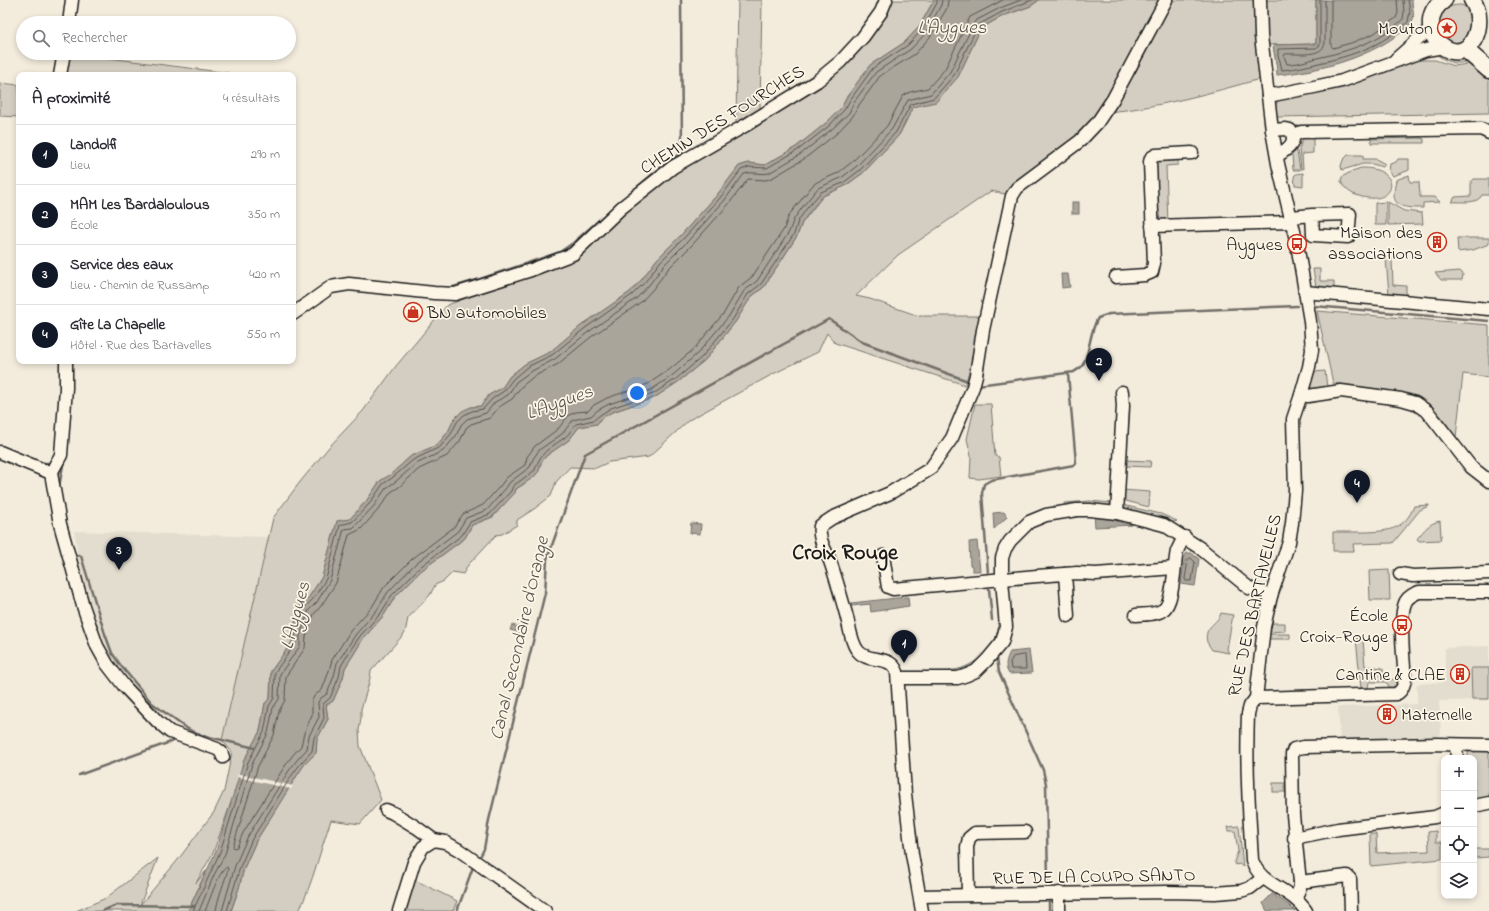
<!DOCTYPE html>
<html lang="fr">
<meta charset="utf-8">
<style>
:root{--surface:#fff;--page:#f2f2f3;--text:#2b2b33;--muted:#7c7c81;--line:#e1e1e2;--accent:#111827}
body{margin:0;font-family:"Indie Flower",sans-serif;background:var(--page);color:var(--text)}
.controls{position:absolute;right:12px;bottom:12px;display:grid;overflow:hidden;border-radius:8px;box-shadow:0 2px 6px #0003}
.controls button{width:36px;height:36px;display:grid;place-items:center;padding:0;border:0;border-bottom:1px solid var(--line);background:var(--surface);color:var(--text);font:20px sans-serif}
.you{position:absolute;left:637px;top:393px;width:14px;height:14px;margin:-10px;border:3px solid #fff;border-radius:50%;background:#1a73e8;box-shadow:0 0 0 6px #1a73e833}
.badge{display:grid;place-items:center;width:26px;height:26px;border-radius:50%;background:var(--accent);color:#fff;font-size:13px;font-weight:700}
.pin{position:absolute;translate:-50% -33px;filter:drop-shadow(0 1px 2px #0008)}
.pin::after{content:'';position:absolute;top:21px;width:14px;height:12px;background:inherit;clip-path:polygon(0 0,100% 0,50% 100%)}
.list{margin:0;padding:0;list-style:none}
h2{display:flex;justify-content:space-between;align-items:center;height:52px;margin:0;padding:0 16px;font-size:17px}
h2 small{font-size:13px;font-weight:400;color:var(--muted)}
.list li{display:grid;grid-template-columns:26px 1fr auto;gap:12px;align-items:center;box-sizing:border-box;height:60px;padding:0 16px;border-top:1px solid var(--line)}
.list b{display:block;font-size:15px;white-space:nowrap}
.list p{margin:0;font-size:13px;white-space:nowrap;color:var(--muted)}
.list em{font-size:13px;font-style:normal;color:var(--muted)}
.icon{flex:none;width:22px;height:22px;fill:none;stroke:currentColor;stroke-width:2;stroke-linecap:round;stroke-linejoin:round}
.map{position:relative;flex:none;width:1489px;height:911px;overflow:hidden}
.search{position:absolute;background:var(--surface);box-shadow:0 2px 6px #0003;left:16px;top:16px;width:280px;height:44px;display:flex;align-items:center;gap:10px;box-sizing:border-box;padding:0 14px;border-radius:22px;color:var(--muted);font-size:15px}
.panel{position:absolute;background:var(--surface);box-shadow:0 2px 6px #0003;left:16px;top:72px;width:280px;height:292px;border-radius:8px}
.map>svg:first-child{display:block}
.built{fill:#e3ddcf}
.green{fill:#d3cec1;stroke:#78756e}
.water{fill:#aaa59b;stroke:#716e68}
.pier{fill:#f3ecdd}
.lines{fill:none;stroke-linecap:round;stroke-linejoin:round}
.shore{stroke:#55534f;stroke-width:1}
.stream{stroke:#716e68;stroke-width:2.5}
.minor-casing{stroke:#1c1c1c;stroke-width:15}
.major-casing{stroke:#1c1c1c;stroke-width:19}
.minor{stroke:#fcf5e5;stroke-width:12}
.major{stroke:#fcf5e5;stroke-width:16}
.labels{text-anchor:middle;stroke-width:3.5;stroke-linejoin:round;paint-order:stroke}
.poi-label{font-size:18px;fill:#1c1c1c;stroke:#fcf5e5;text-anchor:end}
.street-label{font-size:18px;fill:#1c1c1c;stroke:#fcf5e5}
.water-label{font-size:19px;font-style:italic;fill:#55534f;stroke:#fcf5e5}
.district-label{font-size:22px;font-weight:bold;fill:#1c1c1c;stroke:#fcf5e5}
</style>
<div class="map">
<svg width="1489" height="911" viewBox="0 0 1489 911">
<rect width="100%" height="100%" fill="#f3ecdd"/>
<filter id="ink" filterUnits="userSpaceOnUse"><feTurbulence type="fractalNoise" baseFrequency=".025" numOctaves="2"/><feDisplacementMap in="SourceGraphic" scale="8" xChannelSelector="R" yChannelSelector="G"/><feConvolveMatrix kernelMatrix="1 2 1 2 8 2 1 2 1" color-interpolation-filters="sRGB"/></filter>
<g filter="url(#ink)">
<g class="built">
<path d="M74,531L269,537L222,740L196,735L174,723L135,692L107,652L76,563L77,547Z"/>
<path d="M1489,646V700L1439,701L1441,733L1437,739L1340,742L1338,707L1417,704V684L1445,682V648Z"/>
</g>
<g class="green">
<path d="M738,0H762L760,111L736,122Z"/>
<path d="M890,0H934L919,27L905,42L870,65L846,98L842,107L826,123L796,147L765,165L749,163L739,166L717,195L682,234L657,259L642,279L630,292L582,325L550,352L525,364L510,376L502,388L489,395L481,406L471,407L454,419L448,432L437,445L411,456L390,475L380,481L367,500L350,519L337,521L322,577L309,597L301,605L291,635L292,642L271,671L270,698L265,703L260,731L244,760L237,786L213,853L196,883L206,871L188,911H76L106,898L158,858L140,905L177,861L214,812L224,791L232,752L222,740L273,518L300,482L329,447L363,411L396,366L447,305L578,258L624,212L675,172L827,79Z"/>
<path d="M1039,0H1161L1108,99L1079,136L1005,194L991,191L898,255L856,296L870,299L919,316H985L965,385L835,343L827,333L818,352L773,374L689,420L649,457L609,462L596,468L570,467L556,482L551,496L534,509L517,520V525L502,534L496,535L468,565L463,574L453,572L444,581L435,585L430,595L408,618L405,633L371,671L369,683L361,709V718L359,730L360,746L381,800L360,824L331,820C320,851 313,882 299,911H231L239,888L244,868L256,841L296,777L304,765L316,753L317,739L328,719L326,705L333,701L343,678L345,668L355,652L363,639L384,615L395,597L422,570L465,538L472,525L493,517L514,493L516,489L524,484L539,471L541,463L546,456L569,440L579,427L597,424L602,418L612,412L654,398L678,382L705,360L736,321L751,297L764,287L771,275L781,261L797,236L802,223L823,196L845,186L863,173L899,135L913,107L958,77L981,28L1003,16L1031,6Z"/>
<path d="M1173,0H1258L1260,79C1210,93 1160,107 1109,112L1135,73Z"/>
<path d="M1262,0H1316V44L1264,45Z"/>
<path d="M1461,5L1466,7L1473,14L1470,36C1462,41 1455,46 1446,39V34L1438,28C1439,13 1445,5 1461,5Z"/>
<path d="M1437,51L1468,60C1457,67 1444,61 1435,53Z"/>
<path d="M68,53L229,73V75H64Z"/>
<path d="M1414,60H1435L1454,66L1475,63L1489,78V113L1278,117L1276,115L1275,106L1280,98L1342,86L1386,72Z"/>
<path d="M0,83L19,85V117L0,116Z"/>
<path d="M1303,138H1313V153L1302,154L1303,169H1301L1299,149Z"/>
<path d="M1420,138L1424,139V143H1371V139Z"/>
<path d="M1297,151L1300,170H1293L1292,154Z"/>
<path d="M1348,155H1363V159H1376L1385,164L1383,167L1372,164H1363L1342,170L1341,166L1343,160Z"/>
<path d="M1178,158V165L1166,166L1168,224L1157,220L1153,165L1156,161Z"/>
<path d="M1398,159H1409V170L1407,171L1393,176L1389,171L1390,164L1396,162Z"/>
<path d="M1361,168C1403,167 1399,208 1359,196C1351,194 1344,189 1341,181L1342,177L1352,171Z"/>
<path d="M1303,173V186L1295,185L1294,176L1296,174Z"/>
<path d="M1409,175L1410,182H1419L1420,197H1435L1440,202L1423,203V208C1414,208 1394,209 1394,195C1394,190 1395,185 1396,180Z"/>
<path d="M1473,179H1489V195H1482C1477,205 1462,201 1452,202L1455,197L1471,196V181Z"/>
<path d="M1386,202V225H1375V203Z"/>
<path d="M1388,202L1404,211L1422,213L1423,224L1388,225Z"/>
<path d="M1457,238H1489V244L1473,250L1458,252Z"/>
<path d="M1392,258L1393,285L1406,286V297L1389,294L1386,259Z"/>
<path d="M1313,269H1320V281H1334V289L1316,287Z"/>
<path d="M1460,271L1463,274L1462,280H1441L1435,273Z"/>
<path d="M1317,311L1489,325V377L1463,374L1456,437L1441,416L1421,399L1398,392L1333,383Z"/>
<path d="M1325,371L1327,387L1314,389L1311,388L1310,385L1314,372Z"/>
<path d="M975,404H991L995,456L999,457L1001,476L979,479L970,478L971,456L967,439Z"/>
<path d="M1123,460L1151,461L1150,467L1125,466Z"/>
<path d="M1122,490L1150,492L1149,507L1122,500Z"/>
<path d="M1090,501L1112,503L1106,507L1065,508L1064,503Z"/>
<path d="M1122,505L1161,514L1177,521L1169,523L1124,509Z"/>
<path d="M1429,505V506L1420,510L1393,543L1353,544L1354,551H1333V532C1344,532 1355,532 1367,532C1390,531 1405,529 1414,506Z"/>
<path d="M1440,521L1441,536L1440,540L1419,541L1417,539C1424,530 1429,523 1440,521Z"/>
<path d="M1389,570L1390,600H1370L1369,571Z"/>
<path d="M1221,613L1233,615L1227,649L1229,653L1212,650C1211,648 1208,644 1207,642C1203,626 1218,624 1221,613Z"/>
<path d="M1272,623H1285V631L1270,632Z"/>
<path d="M998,630H1002L1001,635L976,666L950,674V670C969,671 995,649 998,630Z"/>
<path d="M1270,634H1290V639H1269Z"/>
<path d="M1356,638L1363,639L1365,666L1383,668L1384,680L1397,679V684L1393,687L1390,688L1386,682H1369L1368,688L1361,689Z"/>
<path d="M1471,668H1489V699H1472Z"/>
<path d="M1489,751V797L1474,800V758H1468V752Z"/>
<rect x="1273" y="783" width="12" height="9"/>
<path d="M1239,826L1243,867L1239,864L1236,865L1234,862L1238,851L1235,831H1229L1228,827Z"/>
<path d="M1436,831V842H1442V859L1371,866L1370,834H1376L1377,853L1429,851L1428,832Z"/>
<path d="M1474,849H1489V857L1474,858Z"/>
<path d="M413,879L457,901L453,911H402Z"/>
</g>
<g class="water">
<path d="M934,0H1039L1031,6L1003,16L981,28L958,77L936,102L913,107L899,135L863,173L845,186L823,196L810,211L802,223L797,236L781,261L771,275L764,287L751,297L736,321L705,360L678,382L654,398L612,412L602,418L597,424L579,427L569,440L546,456L541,463L539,471L534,477L516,489L515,493L492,517L472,525L465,538L422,570L395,597L384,615L363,639L355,652L345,668L343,678L333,701L326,705L328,719L317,739L316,753L304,765L296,777L256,841L244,868L239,888L231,911H188L216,851L244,760L260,731L265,703L270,698L271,671L292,642L291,635L301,605L309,597L322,577L337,521L350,519L367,500L380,481L390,475L411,456L437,445L448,432L454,419L462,411L471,407L481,406L489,395L502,388L510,376L525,364L550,352L582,325L630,292L642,279L657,259L682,234L717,195L739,166L749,163L765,165L796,147L826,123L842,107L846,98L870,65L905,42L919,27Z"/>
<path d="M1316,0H1412C1412,8 1416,17 1411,24C1408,28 1403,31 1399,34C1365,59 1319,71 1277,75C1277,64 1274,56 1273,45L1316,44Z"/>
<rect x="1072" y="202" width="7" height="12"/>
<path d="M1061,274H1068L1070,287L1062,288Z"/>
<path d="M1004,512L1007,517L994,529L993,513Z"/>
<path d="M1094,515L1116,518V521L1132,525L1095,527Z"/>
<path d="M691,523L701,524L700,534L690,533Z"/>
<path d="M977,541L980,571H972V566L970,565L969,542Z"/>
<path d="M1187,553H1191L1199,559L1195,586L1181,584L1185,555Z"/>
<path d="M906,597H908L909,606L871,612L870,604L852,606L851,603Z"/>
<path d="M512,625L522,628L524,630L521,633L510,630Z"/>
<path d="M1029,650L1032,673L1009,674C1004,666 1006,660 1010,652Z"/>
<path d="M1272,894L1289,905L1295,911H1267L1263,903Z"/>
</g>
<path class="pier" d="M238,774H240L293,786L291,789L237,777Z"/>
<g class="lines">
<g class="shore">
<path d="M948,0L947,8L930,37L915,54L880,76L859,105L853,116L836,134L804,159L772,178L766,180L748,179L728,205L693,244L668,269L653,289L641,302L591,337L558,364L533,377L521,387L512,399L499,407L490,418L471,424L466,428L460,441L447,456L419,469L399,487L391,492L378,510L361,529L349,535L336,583L321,606L314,614L306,636L305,648L286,676L285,700L279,711L274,735L258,766L233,846L234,848L237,847L243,833L283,769L292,756L301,746L304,733L312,715V700L315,695L322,690L328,674L332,660L351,630L372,607L384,587L412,559L454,527L463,514L483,505L501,485L506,478L525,465L527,457L535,446L558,429L569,415L576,412L588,411L594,405L607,398L648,384L669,370L694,349L724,313L739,287L752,277L784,229L789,215L812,186L817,182L838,173L852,162L887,126L903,96L910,92L928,88L945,69L970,17L1003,0"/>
<path d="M1320,0V45L1316,48L1278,49V56L1280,61L1282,70C1294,69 1307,66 1319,63C1351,56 1382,46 1408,22L1410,11L1408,0"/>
<path d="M1325,0V43C1322,58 1297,53 1285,54L1284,56L1287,64C1297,64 1307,61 1317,58C1349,51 1379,42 1403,19L1404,12L1403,0"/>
<path d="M1331,0V46L1333,48L1351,43L1373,34L1396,18L1398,13L1397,0"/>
<path d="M1191,558L1195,562L1192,580L1190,581H1186L1185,579L1188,560Z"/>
<path d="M1025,655L1026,669H1011L1010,662L1013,657Z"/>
<path d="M193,911L220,852L248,762L264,732L269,706L274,698L275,672L295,644V635L304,608L313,599L326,579L340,525L352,522L370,503L383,484L392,478L413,460L440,447L451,434L457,422L464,415L472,411L483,409L492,399L504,391L513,379L527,367L552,355L584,329L633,294L645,282L660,262L685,237L720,198L741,170L749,167L767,168L798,150L829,126L845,109L850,100L873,68L908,45L922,30L937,3V0"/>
<path d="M199,911L214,875L225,854L252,764L268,733L273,708L279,699L280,674L300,646V636L309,610L317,602L330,580L344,529L353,528L356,525L374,506L386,488L395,482L416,464L443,451L456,436L461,425L467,419L486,413L495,402L508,395L516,382L530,372L555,359L587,333L637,298L649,285L664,265L689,240L724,201L744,174C753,171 761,175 769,173L801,154L832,129L849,113L854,102L876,72L911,49L926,33L941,5L942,0"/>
<path d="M205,911C210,900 218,872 227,867L228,869C225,881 217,900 216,911"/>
<path d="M222,911L235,866L248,836L288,772L297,760L307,749L309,736L319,717L318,702L321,698L327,694L334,676L337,663L356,634L377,610L388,592L416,563L458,531L466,518L487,510L506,488L510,482L530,467L533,459L539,450L562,434L573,420L591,416L598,410L609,404L651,390L673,375L698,353L729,316L744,291L757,281L789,232L794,219L804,205L818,188L841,178L857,166L892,129L908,100L931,94L950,72L975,21L1000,8L1021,0"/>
<path d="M227,911L240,867L252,839L292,775L301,763L312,751L314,738L324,718L323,704L330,698L339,677L341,666L351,649L360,636L381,613L392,595L420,567L462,535L470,522L490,514L511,491L513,486L535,470C541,451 549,449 564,438C569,435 572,428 576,424L594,420L600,415L611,408L653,394L676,379L702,357L733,319L748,294L761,284L794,234L798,221L807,208L821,192L843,183L860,170L896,132L911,104L934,98L954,75L978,25L1002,12L1032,0"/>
</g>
<g class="stream">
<path d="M629,194L655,172L682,152L681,0"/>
<path d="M442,287L450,288L480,279L560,252L573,243L606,214"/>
<path d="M1314,306L1489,321"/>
<path d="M978,385L1074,372C1076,370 1080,369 1082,366C1090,355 1089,332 1098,318L1109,314L1297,306"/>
<path d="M41,463H50L52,464"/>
<path d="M59,487L64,460"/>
<path d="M65,521L67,527"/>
<path d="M78,555L81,556L105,634L112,653L121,666L152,703L183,726L197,734L255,748"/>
<path d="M988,573L982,493L984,484L991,480L1074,465L1076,463L1068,374"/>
<path d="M989,589L992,620"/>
<path d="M997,658L999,672L1043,770L1046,784L1048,880"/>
<path d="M79,775L173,741"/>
<path d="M481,855L484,849L489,820L545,593L547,559L585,454L829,319L862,342L968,381"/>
<path d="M1049,899V911"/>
<path d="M102,911L117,905L194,906"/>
<path d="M457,911L473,867"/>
</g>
<g class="minor-casing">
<g id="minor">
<path d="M1260,0L1261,36L1272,130L1278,164L1297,244L1310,321L1312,350L1309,367L1301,395L1293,419L1295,491L1292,523L1289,542L1271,596L1264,627L1256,698L1250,706L1248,714C1246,763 1249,811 1252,860C1261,887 1290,887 1306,911"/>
<path d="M69,23L72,0"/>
<path d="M1396,59L1431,28"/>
<path d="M60,75L64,53"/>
<path d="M1268,96L1314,87L1342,81L1426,50L1444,47"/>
<path d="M1272,130L1286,129L1290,130C1299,143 1286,150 1277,156"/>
<path d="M1293,136L1301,132L1481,129L1489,133"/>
<path d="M1291,217L1312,215L1313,235L1348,237L1350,214L1312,215"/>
<path d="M1152,226L1292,222"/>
<path d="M1116,277L1145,275L1152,272L1154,263L1150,162L1151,158L1156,155L1192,153"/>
<path d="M1305,292L1489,309"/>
<path d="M293,314L331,287L349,284L434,293L455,294L531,270L573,254L621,208L673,167L746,125L817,81L840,62L863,37L881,12L886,0"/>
<path d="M66,361V388L61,455L51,473L60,524L83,606L97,646L107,664L124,686L158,722L170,732L217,749L221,752L223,757"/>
<path d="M1301,395L1308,396L1341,391L1401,399L1415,403L1428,412L1471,467L1489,481"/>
<path d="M0,452L51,473"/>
<path d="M1117,513L1123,406L1122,392"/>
<path d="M883,556L888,587L893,589L1037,576L1077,573L1096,574L1174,568"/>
<path d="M1065,574L1068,616"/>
<path d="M1400,574L1413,576L1489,573"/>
<path d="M1136,615C1144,614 1156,615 1163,610C1174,603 1174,563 1177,551C1179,546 1182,541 1185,537"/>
<path d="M898,678H958L967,675L976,671L987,660L1002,642L1006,627L1002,580V558L1005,549L1010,541L1029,522L1046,515L1077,510H1090L1117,513L1164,525L1200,548L1249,588L1271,596"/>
<path d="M1256,698L1396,694C1402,691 1403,687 1405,680C1404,663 1398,615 1406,601C1409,596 1414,594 1419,592H1489"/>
<path d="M1456,745L1457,758"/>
<path d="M1474,806L1489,803"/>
<path d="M386,810L393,813L416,827L434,840L445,842L459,850L545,911"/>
<path d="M1294,838L1338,829L1435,817L1444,813"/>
<path d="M1300,882L1347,876L1350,879L1351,911"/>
<path d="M968,895L967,847L969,838L975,833L1025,832"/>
<path d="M920,896L1167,892L1215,893L1241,891L1250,888L1263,878"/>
<path d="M1296,898L1300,887V882L1293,815L1292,754L1294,749L1304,747L1437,744L1489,745"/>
<path d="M399,911L414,862L423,847L434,840"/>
<path d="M922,911L912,854L905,794L897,672C891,654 868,664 858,651C851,643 849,624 846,614C841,596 836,578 830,561C825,549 818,539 820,526L832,518L890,493L930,469L952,438L973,387L976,375L983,330L1012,196L1017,188L1080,141L1097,123L1113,99L1166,0"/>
<path d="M1059,911V893"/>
</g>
</g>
<g class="major-casing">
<g id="major">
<path d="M1444,0C1435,6 1430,15 1431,26C1432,34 1435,40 1441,45C1469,68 1489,24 1472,0"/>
<path d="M1466,50L1489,70"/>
</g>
</g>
<use href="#minor" class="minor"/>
<use href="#major" class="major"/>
</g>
</g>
<defs>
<g id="sight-ring" transform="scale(1)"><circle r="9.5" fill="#fcf5e5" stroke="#c8321e" stroke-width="1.5"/><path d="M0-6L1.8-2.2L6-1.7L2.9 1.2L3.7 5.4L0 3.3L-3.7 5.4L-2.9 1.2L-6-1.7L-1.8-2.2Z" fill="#c8321e"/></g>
<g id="building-ring" transform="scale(1)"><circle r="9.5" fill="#fcf5e5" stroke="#c8321e" stroke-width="1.5"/><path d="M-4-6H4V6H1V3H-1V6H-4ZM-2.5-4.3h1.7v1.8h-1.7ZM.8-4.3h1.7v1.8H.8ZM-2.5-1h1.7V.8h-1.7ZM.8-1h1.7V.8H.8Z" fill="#c8321e"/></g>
<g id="bus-ring" transform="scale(1)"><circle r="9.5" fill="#fcf5e5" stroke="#c8321e" stroke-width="1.5"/><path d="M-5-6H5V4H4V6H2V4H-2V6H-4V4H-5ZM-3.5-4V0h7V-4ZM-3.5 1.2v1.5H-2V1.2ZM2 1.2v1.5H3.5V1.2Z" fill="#c8321e"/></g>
<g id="shop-ring" transform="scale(1)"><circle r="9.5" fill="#fcf5e5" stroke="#c8321e" stroke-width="1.5"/><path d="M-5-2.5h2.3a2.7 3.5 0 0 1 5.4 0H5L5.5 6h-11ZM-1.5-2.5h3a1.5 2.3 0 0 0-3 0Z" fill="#c8321e"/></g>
</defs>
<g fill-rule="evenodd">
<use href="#sight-ring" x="1447" y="28"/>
<use href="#building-ring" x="1437" y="242"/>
<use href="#bus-ring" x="1297" y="244"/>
<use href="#shop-ring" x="413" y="312"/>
<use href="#bus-ring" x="1402" y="625"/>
<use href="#building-ring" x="1460" y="674"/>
<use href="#building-ring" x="1387" y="714"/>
</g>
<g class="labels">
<g class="poi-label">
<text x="1433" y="34">Mouton</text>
<text x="1423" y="238">Maison des<tspan x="1423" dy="21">associations</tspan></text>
<text x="1283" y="250">Aygues</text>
<text x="427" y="318" text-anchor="start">BN automobiles</text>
<text x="1388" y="621">École<tspan x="1388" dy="21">Croix-Rouge</tspan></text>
<text x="1446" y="680">Cantine &amp; CLAE</text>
<text x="1401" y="720" text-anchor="start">Maternelle</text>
</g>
<g class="street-label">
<text transform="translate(722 119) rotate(-32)" y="6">CHEMIN DES FOURCHES</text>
<text transform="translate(1254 605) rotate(-77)" y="6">RUE DES BARTAVELLES</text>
<text transform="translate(1094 876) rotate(-1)" y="6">RUE DE LA COUPO SANTO</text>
</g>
<g class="water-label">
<text x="952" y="33">L'Aygues</text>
<text transform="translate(559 401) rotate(-20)" y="7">L'Aygues</text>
<text transform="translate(294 615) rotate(-75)" y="7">L'Aygues</text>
<text transform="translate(518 638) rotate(-77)" y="7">Canal Secondaire d'Orange</text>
</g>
<g class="district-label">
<text x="845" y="559">Croix Rouge</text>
</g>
</g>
</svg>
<div class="controls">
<button>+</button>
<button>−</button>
<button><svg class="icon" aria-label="locate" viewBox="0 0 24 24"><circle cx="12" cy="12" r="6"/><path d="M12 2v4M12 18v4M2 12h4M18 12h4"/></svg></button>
<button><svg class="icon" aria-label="layers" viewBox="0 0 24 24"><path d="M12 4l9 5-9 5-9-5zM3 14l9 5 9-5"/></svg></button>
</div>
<div class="you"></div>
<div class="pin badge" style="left:904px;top:663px">1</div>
<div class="pin badge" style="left:1099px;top:381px">2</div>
<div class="pin badge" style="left:119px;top:570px">3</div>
<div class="pin badge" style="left:1357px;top:503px">4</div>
<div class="search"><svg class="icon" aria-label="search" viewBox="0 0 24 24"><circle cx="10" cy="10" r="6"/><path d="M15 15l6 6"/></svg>Rechercher</div>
<section class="panel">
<h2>À proximité<small>4 résultats</small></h2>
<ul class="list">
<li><span class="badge">1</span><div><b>Landolfi</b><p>Lieu</p></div><em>290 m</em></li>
<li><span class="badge">2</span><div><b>MAM Les Bardaloulous</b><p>École</p></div><em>350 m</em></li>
<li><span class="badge">3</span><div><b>Service des eaux</b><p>Lieu · Chemin de Russamp</p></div><em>420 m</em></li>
<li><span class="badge">4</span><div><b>Gîte La Chapelle</b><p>Hôtel · Rue des Bartavelles</p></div><em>550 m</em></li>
</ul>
</section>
</div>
